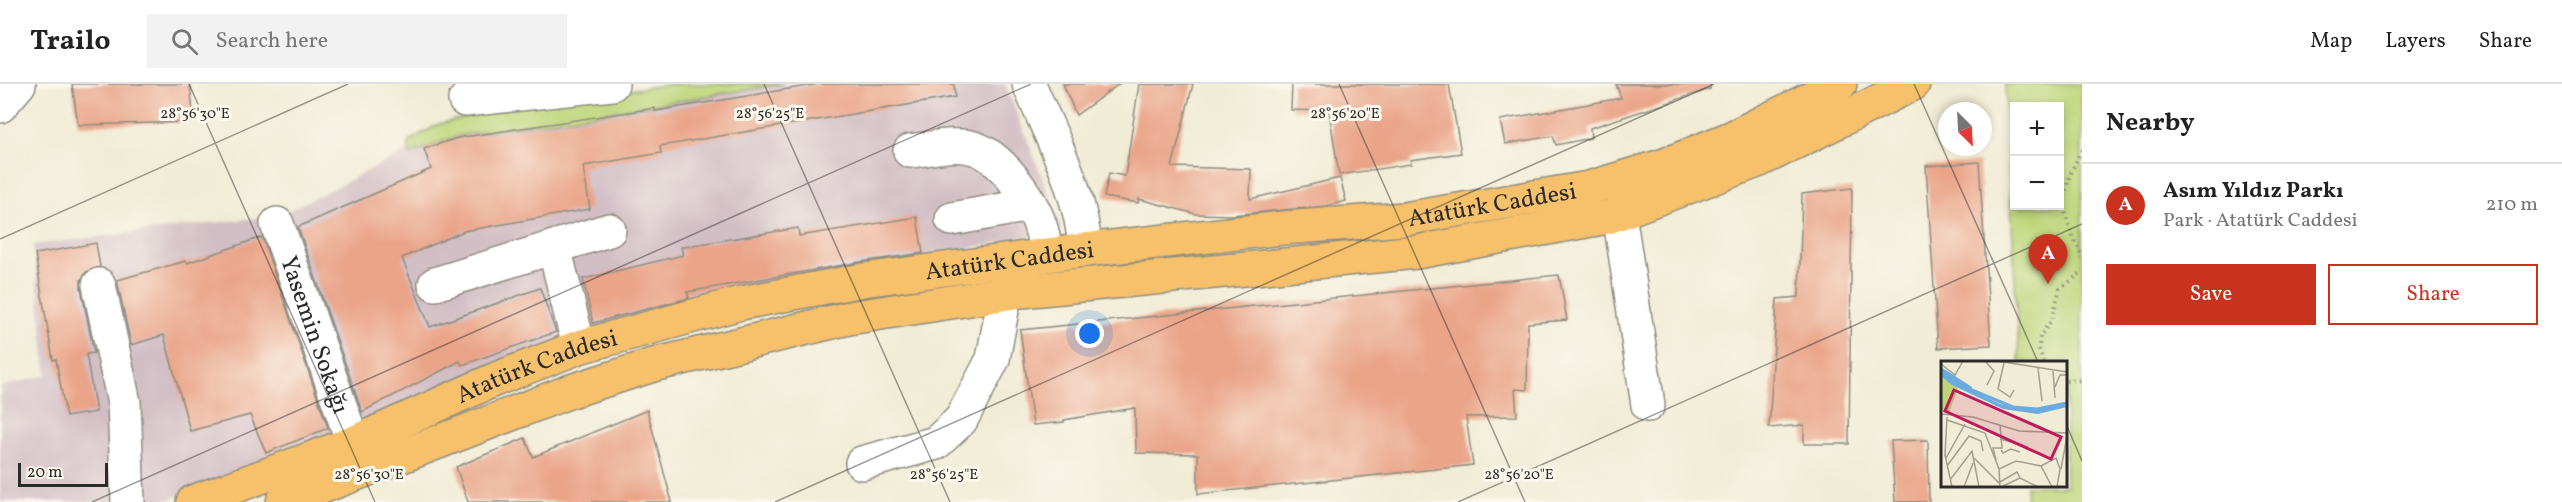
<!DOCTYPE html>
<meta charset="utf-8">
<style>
:root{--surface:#fff;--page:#f2f2f2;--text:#222;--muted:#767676;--line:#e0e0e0;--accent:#c8321e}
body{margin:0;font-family:Vollkorn,serif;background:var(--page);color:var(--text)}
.controls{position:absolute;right:18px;top:18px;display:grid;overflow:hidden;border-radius:0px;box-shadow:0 3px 9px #0003}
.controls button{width:54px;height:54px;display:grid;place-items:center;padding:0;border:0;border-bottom:2px solid var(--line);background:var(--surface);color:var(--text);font:30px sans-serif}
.compass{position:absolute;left:1938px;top:18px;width:54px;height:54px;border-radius:50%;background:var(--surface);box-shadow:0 3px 9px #0003;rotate:156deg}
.scale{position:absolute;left:18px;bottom:15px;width:90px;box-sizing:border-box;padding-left:6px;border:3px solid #2b2b2b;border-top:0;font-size:16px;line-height:21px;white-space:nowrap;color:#2b2b2b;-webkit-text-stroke:4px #fbf7ec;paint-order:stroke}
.you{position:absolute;left:1090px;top:250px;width:21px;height:21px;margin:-15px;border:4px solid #fff;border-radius:50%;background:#1a73e8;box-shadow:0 0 0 9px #1a73e833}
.badge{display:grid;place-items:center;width:39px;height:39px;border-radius:50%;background:var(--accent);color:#fff;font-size:20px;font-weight:700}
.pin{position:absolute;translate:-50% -50px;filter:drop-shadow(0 2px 3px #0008)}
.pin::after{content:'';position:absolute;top:32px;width:21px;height:18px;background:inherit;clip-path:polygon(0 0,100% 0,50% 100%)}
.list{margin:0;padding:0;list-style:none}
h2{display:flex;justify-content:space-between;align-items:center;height:78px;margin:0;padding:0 24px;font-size:26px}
h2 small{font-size:20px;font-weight:400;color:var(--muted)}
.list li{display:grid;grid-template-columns:39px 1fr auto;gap:18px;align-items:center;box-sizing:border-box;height:84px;padding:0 24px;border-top:2px solid var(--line)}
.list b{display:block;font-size:22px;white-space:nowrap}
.list p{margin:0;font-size:20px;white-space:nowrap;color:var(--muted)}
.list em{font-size:20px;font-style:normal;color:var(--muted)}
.actions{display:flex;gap:12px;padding:18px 24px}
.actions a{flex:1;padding:14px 0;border:2px solid var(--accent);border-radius:0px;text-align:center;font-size:21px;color:var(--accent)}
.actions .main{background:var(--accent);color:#fff}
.icon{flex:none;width:33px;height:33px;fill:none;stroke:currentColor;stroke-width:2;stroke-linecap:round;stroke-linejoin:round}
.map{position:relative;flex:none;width:2082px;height:418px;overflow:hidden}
header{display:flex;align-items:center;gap:36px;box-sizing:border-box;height:84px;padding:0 30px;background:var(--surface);border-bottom:2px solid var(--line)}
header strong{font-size:28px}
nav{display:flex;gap:33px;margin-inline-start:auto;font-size:21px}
.search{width:420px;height:54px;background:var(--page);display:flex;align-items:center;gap:15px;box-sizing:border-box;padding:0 21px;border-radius:0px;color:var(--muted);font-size:22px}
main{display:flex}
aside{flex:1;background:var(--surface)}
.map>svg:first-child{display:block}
.industrial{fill:#d2bec5}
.green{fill:#bed579;stroke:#748052;stroke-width:1.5;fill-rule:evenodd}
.building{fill:#eaa589}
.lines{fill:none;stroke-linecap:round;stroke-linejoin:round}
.minor-casing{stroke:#8e8c80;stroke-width:36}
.major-casing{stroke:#8e8c80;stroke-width:36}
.path{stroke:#8e8c80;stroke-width:4;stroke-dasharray:1.5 4.5;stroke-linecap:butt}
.minor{stroke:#fff;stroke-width:33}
.major{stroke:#f6c16b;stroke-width:33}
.ticks{fill:none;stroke:#2b2b2b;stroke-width:1.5;stroke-opacity:0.45}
.labels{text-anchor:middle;stroke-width:6;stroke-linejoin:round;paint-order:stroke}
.street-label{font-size:24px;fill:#2b2b2b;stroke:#fbf7ec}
.inset-river{fill:none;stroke:#6cabdf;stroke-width:3}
.inset-road{fill:none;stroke:#a29f91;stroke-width:1.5}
.view{fill:#c2185b;fill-opacity:0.15;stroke:#c2185b;stroke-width:3}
.inset-edge{fill:none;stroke:#2b2b2b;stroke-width:3}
.ticks-label{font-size:15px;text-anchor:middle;fill:#2b2b2b;stroke:#fbf7ec;stroke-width:6;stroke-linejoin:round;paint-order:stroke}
</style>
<header>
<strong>Trailo</strong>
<div class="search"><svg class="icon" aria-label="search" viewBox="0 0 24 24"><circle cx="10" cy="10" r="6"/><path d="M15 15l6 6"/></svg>Search here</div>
<nav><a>Map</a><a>Layers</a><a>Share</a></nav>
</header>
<main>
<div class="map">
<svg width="2082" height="418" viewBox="0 0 2082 418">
<rect width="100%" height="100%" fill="#fbf7ec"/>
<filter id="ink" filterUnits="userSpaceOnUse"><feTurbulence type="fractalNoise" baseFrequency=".0167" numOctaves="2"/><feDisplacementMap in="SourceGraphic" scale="12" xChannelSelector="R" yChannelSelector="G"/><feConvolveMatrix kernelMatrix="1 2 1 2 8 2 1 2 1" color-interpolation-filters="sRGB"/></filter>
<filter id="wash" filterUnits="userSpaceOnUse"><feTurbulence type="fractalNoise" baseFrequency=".008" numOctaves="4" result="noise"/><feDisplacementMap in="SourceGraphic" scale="24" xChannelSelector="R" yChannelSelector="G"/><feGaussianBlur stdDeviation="1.35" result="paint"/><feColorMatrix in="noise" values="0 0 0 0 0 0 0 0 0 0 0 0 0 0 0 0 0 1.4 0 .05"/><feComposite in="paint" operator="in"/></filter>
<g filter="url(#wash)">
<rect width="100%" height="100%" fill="#f1ecd5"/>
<path class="industrial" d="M741,0H1005L1063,146L950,168L520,275L163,418H0V303L47,291L33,161L280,131L413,64L458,47Z"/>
<g class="green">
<path d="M674,0H783L457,52L409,71V57L439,40L514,21Z"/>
<path d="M2005,0H2082V418H2027L2026,402H2066V278H2019ZM2014,22H2060V122H2014Z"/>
</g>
<g id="blocks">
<g class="building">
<path d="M72,0H190L194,38L78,41Z"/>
<path d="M819,0H954L955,13L660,62L661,69L583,82L590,125L464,147L402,174L430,243L540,204L556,248L462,281L460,277L362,328L298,143L431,85L424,65L457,54L655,24V27Z"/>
<path d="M1063,0H1119L1076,31Z"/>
<path d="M1139,0H1193L1172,83L1251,85L1250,115L1340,94L1346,117L1327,122L1231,131L1196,130L1139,115L1138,119L1104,113L1109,89L1125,92Z"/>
<path d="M1292,0H1449L1461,69L1410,76L1411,80L1339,91L1329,27L1291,26Z"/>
<path d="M1616,0H1710V5L1590,44L1591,54L1556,61L1553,52L1505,60L1500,36L1621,14Z"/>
<path d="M1979,78L1991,261L1938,264L1926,82Z"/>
<path d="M1852,104L1849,360H1804V341L1769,344L1777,215L1799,213L1802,110Z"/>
<path d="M917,133L923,169L860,178L687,208L689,214L593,239L583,195L683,171L681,163L798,144L799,152Z"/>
<path d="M262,153L328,344L266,369L250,331L190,347L164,251L131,261L117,196L186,177L187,179Z"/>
<path d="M96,159L100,183L86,188L81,196V204L94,269L86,270L96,328L66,333L56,275L53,276L35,170Z"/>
<path d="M1559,191L1567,236L1528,239L1527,306L1515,305L1517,332L1466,333L1473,381L1198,410V370L1136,369L1135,324L1064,336V338L1033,341L1020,246Z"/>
<path d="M647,326L672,418H468L456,383L525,354L533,373Z"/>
<path d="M1928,356L1929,418H1895L1891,357Z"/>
</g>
</g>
</g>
<g filter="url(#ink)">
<use href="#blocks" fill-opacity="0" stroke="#8e8c80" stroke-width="1.5"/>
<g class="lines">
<g class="minor-casing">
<g id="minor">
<path d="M1029,0C1051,54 1082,107 1085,166"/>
<path d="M465,16L612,0"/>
<path d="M0,22L19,0"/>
<path d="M910,67C929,65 955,58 974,64C1002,72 1035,120 1042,148C1044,155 1044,163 1045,171"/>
<path d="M1619,129L1648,321"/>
<path d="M952,135L1030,121"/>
<path id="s1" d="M277,140L353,359"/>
<path d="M554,163L579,263"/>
<path d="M435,200L609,146"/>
<path d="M99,201L124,319L128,418"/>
<path d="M862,379L936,359L961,336L993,275L1005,210"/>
</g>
</g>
<g class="major-casing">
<g id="major">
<path id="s2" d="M193,418L353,359L496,295L579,263L741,219L863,196L1085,166L1283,144L1404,135L1589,104L1665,81L1731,54L1840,0"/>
<path d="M283,418L568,308L653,281L849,234L1021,207L1417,168L1608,133L1760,76L1913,0"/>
</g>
</g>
<g class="path">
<path d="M2082,66C2059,108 2059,129 2082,171"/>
<path d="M2043,278L2039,265L2040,252L2051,237L2060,205L2082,188"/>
<path d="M2066,297L2079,296L2082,293"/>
</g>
<use href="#minor" class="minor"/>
<use href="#major" class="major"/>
</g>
</g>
<path class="ticks" d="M189,0L375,418M764,0L950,418M1339,0L1525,418M1914,0L2038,278M0,155L348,0M2066,340L2082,377M92,418L1031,0M775,418L1714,0M1458,418L2082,140"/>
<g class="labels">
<g class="street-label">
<text dy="8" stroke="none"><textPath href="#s2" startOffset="1342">Atatürk Caddesi</textPath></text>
<text dy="8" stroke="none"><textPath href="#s2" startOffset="856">Atatürk Caddesi</textPath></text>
<text dy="8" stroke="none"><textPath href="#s1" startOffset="117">Yasemin Sokağı</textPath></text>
<text dy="8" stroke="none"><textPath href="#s2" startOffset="370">Atatürk Caddesi</textPath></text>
</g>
</g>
<g transform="translate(1941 277)">
<rect width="126" height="126" fill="#f1ecd5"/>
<path d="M0,15L17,27L8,52L0,49Z" fill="#bed579"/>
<path d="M0,6L31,26L30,29L59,43L93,49L122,43L126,46L97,53L62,48L11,24L0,15Z" fill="#6cabdf"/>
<path class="inset-river" d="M26,27L72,46L96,48L126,42"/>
<path class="inset-road" d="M44,0L53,10L46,24M56,0L126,11M63,2L57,28L69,36L73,29M0,3L14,14L22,0M97,7L101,40M112,10L114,37M114,26L119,14H126M0,53L32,56L78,70L126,72M6,56L4,94L11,126M6,59L44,72L58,108M59,78L87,86M60,89L62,92L70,88L79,91M5,97L24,63M33,97L59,123M55,99L52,87H61L59,64M6,105L28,75L40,80L42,90M100,105L115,97L119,108L116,126M58,108L59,126M58,108L75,100L100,105L111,126M120,108L126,75M9,119L31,90L38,126M59,121L76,111L79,117M23,126L32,102M60,126L79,117L97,126"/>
<path class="view" d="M13,29L120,76L110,98L4,50Z"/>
<rect width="126" height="126" class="inset-edge"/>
</g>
<g class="ticks-label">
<text x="195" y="34">28°56'30"E</text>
<text x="770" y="34">28°56'25"E</text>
<text x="1345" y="34">28°56'20"E</text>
<text x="369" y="395">28°56'30"E</text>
<text x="944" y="395">28°56'25"E</text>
<text x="1519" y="395">28°56'20"E</text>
</g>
</svg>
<div class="controls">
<button>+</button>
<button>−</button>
</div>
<svg class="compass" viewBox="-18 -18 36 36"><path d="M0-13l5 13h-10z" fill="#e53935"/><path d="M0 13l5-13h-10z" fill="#767676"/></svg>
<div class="scale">20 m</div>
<div class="you"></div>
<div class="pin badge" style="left:2048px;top:200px">A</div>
</div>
<aside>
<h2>Nearby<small></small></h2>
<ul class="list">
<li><span class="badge">A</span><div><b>Asım Yıldız Parkı</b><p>Park · Atatürk Caddesi</p></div><em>210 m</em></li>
</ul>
<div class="actions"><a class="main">Save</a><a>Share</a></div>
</aside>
</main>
